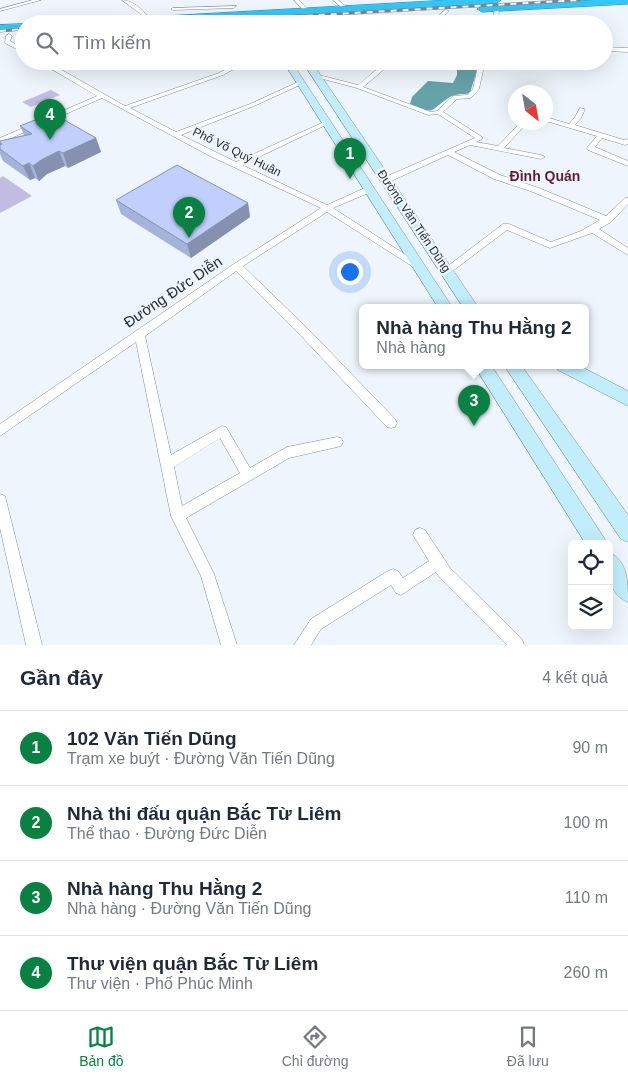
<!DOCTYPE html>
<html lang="vi">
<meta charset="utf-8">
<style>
:root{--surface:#fff;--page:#f6f6f7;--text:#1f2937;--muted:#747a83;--line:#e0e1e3;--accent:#0b8043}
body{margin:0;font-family:Arial,sans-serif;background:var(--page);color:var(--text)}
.controls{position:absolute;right:15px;bottom:15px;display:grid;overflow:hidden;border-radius:8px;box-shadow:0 5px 20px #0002}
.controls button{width:45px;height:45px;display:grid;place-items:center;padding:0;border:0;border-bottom:1px solid var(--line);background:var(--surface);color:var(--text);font:25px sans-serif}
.compass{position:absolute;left:508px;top:85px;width:45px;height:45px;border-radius:50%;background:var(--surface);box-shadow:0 5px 20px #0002;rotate:149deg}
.you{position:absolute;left:349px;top:271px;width:18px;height:18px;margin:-12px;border:4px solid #fff;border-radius:50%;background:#1a73e8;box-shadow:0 0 0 8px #1a73e833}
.badge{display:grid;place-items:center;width:32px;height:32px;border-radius:50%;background:var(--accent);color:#fff;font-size:16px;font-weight:700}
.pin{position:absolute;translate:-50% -41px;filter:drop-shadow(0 1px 2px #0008)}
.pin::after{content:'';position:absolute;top:26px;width:18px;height:15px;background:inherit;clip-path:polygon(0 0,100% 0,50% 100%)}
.popup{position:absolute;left:359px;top:304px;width:230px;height:65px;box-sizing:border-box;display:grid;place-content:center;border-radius:8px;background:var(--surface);filter:drop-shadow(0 1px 4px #0005);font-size:16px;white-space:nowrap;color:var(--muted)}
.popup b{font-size:19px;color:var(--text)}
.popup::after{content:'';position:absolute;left:50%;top:100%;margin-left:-10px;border:10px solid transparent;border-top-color:var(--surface)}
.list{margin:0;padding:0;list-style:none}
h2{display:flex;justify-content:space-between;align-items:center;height:65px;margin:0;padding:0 20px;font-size:21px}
h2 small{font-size:16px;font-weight:400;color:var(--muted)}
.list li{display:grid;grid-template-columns:32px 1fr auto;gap:15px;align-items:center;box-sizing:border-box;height:75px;padding:0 20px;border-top:1px solid var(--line)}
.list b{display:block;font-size:19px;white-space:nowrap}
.list p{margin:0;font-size:16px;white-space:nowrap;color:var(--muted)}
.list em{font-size:16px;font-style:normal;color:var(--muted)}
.icon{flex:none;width:28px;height:28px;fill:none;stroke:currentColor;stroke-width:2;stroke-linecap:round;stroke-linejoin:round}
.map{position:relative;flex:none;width:628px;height:645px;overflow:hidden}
.search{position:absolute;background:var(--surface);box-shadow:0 5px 20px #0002;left:15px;right:15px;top:15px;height:55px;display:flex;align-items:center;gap:12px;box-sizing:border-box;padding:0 18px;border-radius:28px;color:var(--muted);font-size:19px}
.sheet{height:365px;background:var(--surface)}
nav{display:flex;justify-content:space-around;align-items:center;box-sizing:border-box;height:70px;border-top:1px solid var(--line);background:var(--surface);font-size:14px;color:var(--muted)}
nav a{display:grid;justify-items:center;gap:2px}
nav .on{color:var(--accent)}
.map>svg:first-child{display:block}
.green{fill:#c2bce3}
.water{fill:#66a3a9}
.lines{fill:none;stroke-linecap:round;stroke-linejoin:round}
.street-casing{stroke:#7e8e9d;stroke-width:1}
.secondary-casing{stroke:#7e8e9d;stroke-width:1}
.highway-casing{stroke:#3090b2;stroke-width:1}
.street{fill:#fff;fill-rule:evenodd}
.secondary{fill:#c2eefc;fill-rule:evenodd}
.highway{fill:#35c5f6;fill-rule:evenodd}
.rail-casing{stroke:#7e858b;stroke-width:3}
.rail{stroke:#eef5fc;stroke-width:2;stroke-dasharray:6;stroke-linecap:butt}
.wall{fill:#a5b2d9}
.shaded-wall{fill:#8691b0}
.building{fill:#c0cffc;stroke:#8691b0}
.labels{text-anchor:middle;stroke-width:4.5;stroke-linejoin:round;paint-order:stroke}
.far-street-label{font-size:12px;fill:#272e34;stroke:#eef5fc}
.far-neighbourhood-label{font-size:14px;font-weight:bold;fill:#5f1c36;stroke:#eef5fc}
.street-label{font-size:15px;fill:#272e34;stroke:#eef5fc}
</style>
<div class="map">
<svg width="628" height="645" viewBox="0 0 628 645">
<rect width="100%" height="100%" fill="#eef5fc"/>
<g class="green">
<path d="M51,90L60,95L31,107L22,102Z"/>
<path d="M3,176L32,196L0,213V178Z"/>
</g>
<path class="water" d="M461,67L477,70L470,93C463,95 457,93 450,97C429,110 437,116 410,104L412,97L428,81L453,83L457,75V68Z"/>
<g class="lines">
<g class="street-casing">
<g id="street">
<path d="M33,0H41L0,11V9Z"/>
<path d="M122,0C132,0 147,11 149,21H145L142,15Z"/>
<path d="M294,0H299L309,10V12H305Z"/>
<path d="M333,0H338L349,9L345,10Z"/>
<path d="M236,6L234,8L173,10L171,9L173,8Z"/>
<path d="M497,7L499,8L498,24H492L495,8Z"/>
<path d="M445,10L449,11L436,24H431Z"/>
<path d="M9,34L12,36L10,41L24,49V53L5,43L6,36Z"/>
<path d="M604,47L628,48V52L604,51Z"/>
<path d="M38,61H46L125,106L219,73L241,61H249L223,75L130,108L176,132L250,104L298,82H302V84L254,106L181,135L236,162L324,122H328V124L242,165L327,205L367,187H373V191L333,208L423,266L421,268H415L327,212L243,266L311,332L395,419L397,423L395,427L391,428L387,427L303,338L236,271L145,336L171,455L222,426L226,427L250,468L287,447L337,437L341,438L343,442L341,446L337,447L289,458L186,518L214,574L237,645H221L201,576L171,516L136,342L0,436V424L234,264L321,208L210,156L102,98L0,143V138L97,96ZM220,438L240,473L182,506L174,467Z"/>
<path d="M266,61H290L291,62L288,64Z"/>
<path d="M387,61H394L363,87L431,112L437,111L453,96L467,95L473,89L479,61H485L479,89L471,98L457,99L443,112L482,137V139L476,142L498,146L521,122H528L504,148L541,155L545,157L541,159L470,145L454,152L500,175L539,188L606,216L625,198H628V204L611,222L599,229L628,248V255L592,233L550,248L507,230L450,273H444L442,271L444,269L503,224H509L551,242L581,231L600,220L533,192L494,179L448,155L389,182H383V178L475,138L438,114L428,115L357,88L312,76L315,74L358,85Z"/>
<path d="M580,108L585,109L581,118L575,125L624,140L628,139V144L625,145L602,138L595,147L628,161V166L588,150L587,148L597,136L546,121V117L569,124L575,117Z"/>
<path d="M0,494L5,496L6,500L42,645H26L0,528Z"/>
<path d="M420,528L425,530L450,568L522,639L524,645H507L440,578L436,572L401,595L396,593L391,585L321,629L311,645H294L311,619L388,571L393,569L398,571L403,578L429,561L413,535L415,530Z"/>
</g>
</g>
<g class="secondary-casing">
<g id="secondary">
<path d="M275,11H281L287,24H279L274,13Z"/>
<path d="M253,12H259L265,24H257L252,14Z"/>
<path d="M283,61H291L452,307H438Z"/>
<path d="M302,61H311L478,307H463Z"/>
<path d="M474,365H491L608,544H586Z"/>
<path d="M504,365H521L628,515V542L621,539Z"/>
<path d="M556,365H578L628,391V406L558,370Z"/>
<path d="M609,552C628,561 628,582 628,602C606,593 609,571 609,552Z"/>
</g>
</g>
<g class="highway-casing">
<g id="highway">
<path d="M449,0H501L497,3L133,24H73L78,21Z"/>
<path d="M597,0H628V4L482,12L477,9L482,6Z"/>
<path d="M24,24V30L0,31V25Z"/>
</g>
</g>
<use href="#street" class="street"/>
<use href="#secondary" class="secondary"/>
<use href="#highway" class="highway"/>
<g class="rail-casing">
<g id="rail">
<path d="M125,24L169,21"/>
<path d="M163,24L580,0"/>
<path d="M0,31L24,29"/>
</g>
</g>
<use href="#rail" class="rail"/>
</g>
<g class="wall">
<path d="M20,126L96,138L101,152L68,168L65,166L47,174L39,181L35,178L30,180L3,161L0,154V141L24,135Z"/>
<path d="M116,200L248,203L250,217L191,258L121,214Z"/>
</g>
<g class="shaded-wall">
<path d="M96,138L101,152L68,168L63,153Z"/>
<path d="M59,151L65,166L47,174L39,181L33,166L41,160Z"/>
<path d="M29,163L35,178L30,180L23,166Z"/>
<path d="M248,203L250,217L191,258L187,244Z"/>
</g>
<g class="building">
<path d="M52,113L96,138L63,153L59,151L41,160L33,166L29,163L23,166L0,149V145L2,144L0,143V141L32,134L20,126Z"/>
<path d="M177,165L248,203L187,244L116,200Z"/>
</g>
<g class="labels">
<g class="far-street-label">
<text transform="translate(237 152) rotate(26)" y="4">Phố Võ Quý Huân</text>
<text transform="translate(414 221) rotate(56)" y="4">Đường Văn Tiến Dũng</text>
</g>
<g class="far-neighbourhood-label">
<text x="545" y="181">Đình Quán</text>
</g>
<g class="street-label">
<text transform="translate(173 292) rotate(-34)" y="5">Đường Đức Diễn</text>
</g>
</g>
</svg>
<div class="controls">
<button><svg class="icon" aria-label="locate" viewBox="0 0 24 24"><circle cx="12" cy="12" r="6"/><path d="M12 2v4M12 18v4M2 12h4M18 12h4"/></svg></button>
<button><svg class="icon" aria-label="layers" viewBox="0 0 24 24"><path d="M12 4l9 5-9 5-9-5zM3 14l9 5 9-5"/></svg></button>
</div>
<svg class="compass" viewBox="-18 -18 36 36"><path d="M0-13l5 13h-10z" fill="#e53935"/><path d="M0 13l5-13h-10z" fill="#747a83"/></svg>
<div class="you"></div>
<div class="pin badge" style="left:350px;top:179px">1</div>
<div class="pin badge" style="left:189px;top:238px">2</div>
<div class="pin badge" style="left:474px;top:426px">3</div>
<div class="popup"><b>Nhà hàng Thu Hằng 2</b>Nhà hàng</div>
<div class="pin badge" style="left:50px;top:140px">4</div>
<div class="search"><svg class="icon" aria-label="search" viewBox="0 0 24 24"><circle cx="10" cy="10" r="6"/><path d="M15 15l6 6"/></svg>Tìm kiếm</div>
</div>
<section class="sheet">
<h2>Gần đây<small>4 kết quả</small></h2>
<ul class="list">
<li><span class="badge">1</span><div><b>102 Văn Tiến Dũng</b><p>Trạm xe buýt · Đường Văn Tiến Dũng</p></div><em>90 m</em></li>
<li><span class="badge">2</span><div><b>Nhà thi đấu quận Bắc Từ Liêm</b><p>Thể thao · Đường Đức Diễn</p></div><em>100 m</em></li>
<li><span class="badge">3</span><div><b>Nhà hàng Thu Hằng 2</b><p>Nhà hàng · Đường Văn Tiến Dũng</p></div><em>110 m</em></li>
<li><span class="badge">4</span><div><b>Thư viện quận Bắc Từ Liêm</b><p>Thư viện · Phố Phúc Minh</p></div><em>260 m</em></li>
</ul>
</section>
<nav>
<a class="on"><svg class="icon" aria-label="map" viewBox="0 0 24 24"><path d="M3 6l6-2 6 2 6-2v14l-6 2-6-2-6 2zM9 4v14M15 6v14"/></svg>Bản đồ</a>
<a><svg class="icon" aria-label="directions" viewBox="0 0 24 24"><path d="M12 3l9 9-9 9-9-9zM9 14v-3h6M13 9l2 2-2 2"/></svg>Chỉ đường</a>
<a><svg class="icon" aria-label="saved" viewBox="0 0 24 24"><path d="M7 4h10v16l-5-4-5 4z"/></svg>Đã lưu</a>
</nav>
